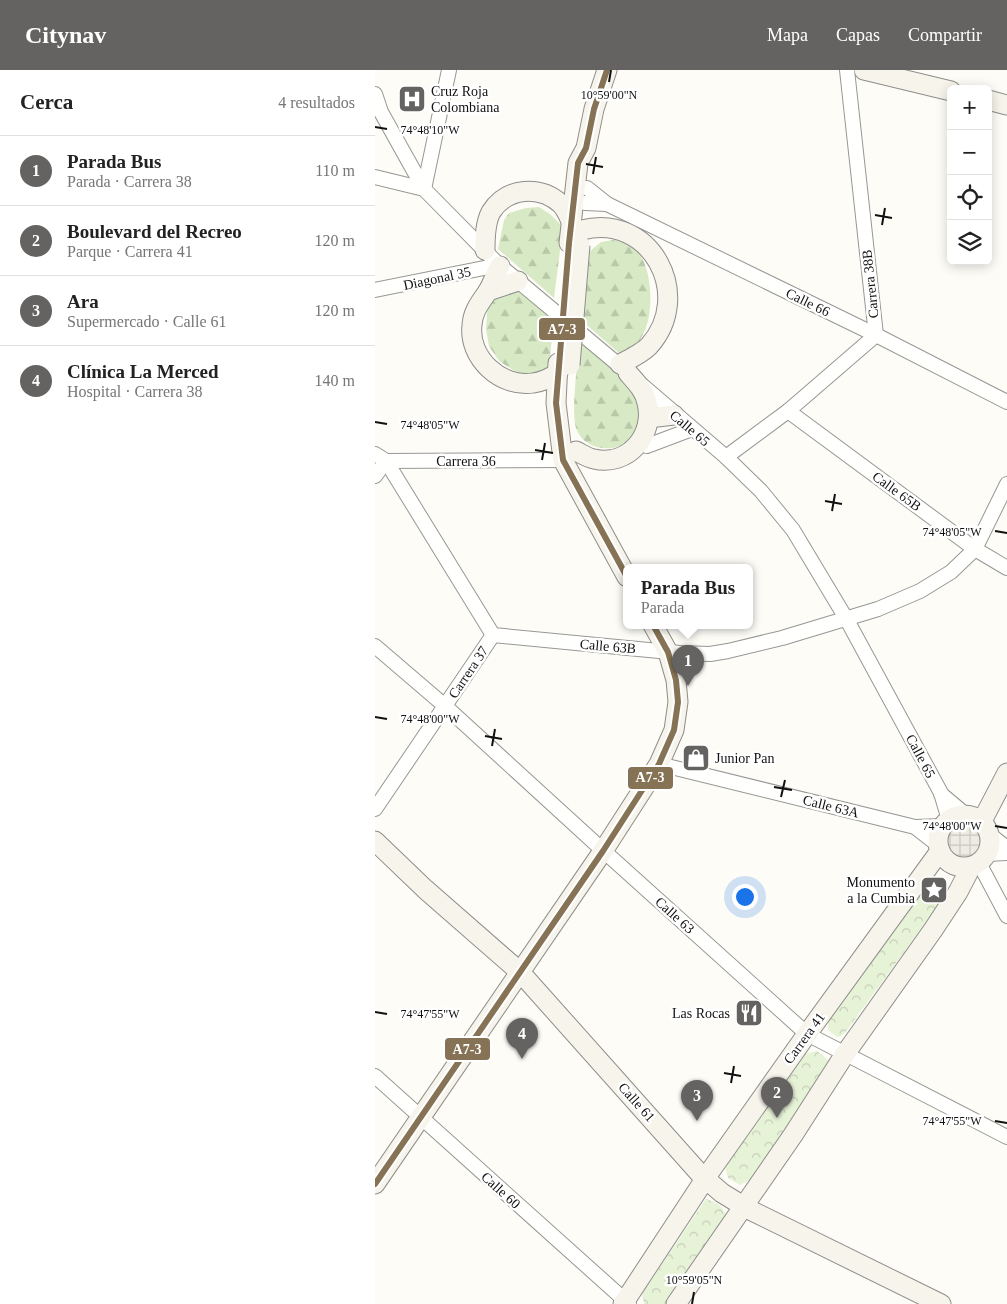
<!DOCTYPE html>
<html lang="es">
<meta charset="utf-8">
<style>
:root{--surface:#fff;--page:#f2f2f2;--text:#222;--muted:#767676;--line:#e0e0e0;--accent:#646362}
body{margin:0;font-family:Georgia,serif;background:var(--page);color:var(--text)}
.controls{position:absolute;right:15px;top:15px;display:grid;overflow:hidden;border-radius:8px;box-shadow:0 2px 12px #0003}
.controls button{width:45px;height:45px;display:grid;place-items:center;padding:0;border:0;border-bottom:1px solid var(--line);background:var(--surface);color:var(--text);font:25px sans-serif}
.you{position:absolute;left:369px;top:826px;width:18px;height:18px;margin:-12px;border:4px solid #fff;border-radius:50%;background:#1a73e8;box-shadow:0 0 0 8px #1a73e833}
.badge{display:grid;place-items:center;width:32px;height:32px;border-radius:50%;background:var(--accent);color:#fff;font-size:16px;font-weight:700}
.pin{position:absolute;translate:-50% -41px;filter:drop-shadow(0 1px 2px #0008)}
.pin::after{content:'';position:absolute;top:26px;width:18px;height:15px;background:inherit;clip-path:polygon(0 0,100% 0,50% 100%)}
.popup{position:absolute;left:248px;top:494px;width:130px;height:65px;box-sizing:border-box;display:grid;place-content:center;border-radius:8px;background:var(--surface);filter:drop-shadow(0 1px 4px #0005);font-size:16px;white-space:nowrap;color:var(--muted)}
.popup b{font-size:19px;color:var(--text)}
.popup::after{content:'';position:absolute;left:50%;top:100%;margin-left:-10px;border:10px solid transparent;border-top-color:var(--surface)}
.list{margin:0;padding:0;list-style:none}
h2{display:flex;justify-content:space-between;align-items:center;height:65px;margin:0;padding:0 20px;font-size:21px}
h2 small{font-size:16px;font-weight:400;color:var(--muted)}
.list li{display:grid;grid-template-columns:32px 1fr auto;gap:15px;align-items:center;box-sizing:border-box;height:70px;padding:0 20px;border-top:1px solid var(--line)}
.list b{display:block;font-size:19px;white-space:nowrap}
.list p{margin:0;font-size:16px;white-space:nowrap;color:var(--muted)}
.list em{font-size:16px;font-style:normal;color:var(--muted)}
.icon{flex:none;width:28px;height:28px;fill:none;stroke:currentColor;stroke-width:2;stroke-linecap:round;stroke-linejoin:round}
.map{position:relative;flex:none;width:632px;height:1234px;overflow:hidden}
header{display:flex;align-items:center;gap:30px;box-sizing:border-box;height:70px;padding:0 25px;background:var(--accent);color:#fff}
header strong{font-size:24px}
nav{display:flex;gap:28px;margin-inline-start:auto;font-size:18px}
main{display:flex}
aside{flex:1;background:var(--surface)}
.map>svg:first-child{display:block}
.forest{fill:url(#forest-firs)}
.park{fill:url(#park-crowns)}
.plaza{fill:url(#plaza-grid)}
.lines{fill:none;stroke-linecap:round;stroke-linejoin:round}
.street-casing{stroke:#979795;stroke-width:16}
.secondary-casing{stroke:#8e8d8b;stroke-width:21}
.street{stroke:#fffffe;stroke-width:14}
.secondary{stroke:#f6f4eb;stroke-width:19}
.secondary-bridge-casing{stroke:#8e8d8b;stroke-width:21;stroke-linecap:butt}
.secondary-bridge{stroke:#f6f4eb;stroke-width:19}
.bus-1-casing{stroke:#fff;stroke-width:10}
.bus-1{stroke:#867356;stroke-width:6}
.ticks{fill:none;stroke:#111;stroke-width:2}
.labels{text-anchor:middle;stroke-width:5;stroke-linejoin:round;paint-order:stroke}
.poi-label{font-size:14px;fill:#111;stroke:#fff;text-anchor:start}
.street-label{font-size:14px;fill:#111;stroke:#fff}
.ticks-label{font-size:12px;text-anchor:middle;fill:#111;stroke:#fff;stroke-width:5;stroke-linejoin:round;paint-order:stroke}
.line-badge{stroke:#fff;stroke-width:2}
.badge-label{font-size:14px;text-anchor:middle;font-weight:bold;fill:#fff}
</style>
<header>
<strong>Citynav</strong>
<nav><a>Mapa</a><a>Capas</a><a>Compartir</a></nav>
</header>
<main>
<aside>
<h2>Cerca<small>4 resultados</small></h2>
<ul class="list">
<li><span class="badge">1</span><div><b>Parada Bus</b><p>Parada · Carrera 38</p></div><em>110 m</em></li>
<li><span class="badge">2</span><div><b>Boulevard del Recreo</b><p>Parque · Carrera 41</p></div><em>120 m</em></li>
<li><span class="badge">3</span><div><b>Ara</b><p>Supermercado · Calle 61</p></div><em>120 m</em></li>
<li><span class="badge">4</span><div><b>Clínica La Merced</b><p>Hospital · Carrera 38</p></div><em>140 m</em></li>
</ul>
</aside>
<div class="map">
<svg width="632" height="1234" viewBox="0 0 632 1234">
<defs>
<pattern id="forest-firs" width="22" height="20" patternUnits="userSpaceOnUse" patternTransform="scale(1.25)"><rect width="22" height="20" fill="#d8eac5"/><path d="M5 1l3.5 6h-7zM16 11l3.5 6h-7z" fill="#b8c8a8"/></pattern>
<pattern id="park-crowns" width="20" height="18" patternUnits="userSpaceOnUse" patternTransform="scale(1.25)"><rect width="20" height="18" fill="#e7f3d7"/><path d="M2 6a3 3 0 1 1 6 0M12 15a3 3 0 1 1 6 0" fill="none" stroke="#c5cfb8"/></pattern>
<pattern id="plaza-grid" width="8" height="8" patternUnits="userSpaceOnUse" patternTransform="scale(1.25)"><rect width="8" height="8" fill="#edebe2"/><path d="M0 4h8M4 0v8" fill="none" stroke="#cac8c1"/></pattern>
</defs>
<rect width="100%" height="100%" fill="#fdfcf7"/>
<g class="forest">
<path d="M164,137L175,144L188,157L179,228L123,179L129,150L134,143L151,138Z"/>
<path d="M238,170C249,173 257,175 265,185C279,205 280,257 261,274C257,278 249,280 244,283L207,251L215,181L226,172Z"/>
<path d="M146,219C154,227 172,240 176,250C179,258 177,268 176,277C175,287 175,295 169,303L150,305L138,300L124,291L114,276L111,259L113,232L122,221Z"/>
<path d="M204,271C221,285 251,307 262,326C264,329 264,333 265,336C276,381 213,393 201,358C196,340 203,291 204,271Z"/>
</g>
<g class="park">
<path d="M552,810C565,809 572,815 569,827L470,963L466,966L462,967L453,960V950Z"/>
<path d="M442,981L453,990V1000L378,1108L365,1115L353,1108L350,1097L429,984Z"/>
<path d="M331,1129C341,1132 349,1136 351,1147L291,1234H269L267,1224Z"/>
</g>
<circle class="plaza" cx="589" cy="771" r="22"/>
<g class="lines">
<g class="street-casing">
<g id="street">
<path d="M0,24L6,42L49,119L124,195L251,301"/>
<path d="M0,107L49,119L74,0"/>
<path d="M212,118L232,134L501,265L632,332"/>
<path d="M210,133L232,134"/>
<path d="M0,220L124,195"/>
<path d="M267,315L351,387L386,421L418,460L472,550L566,723L574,750"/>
<path d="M413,341L600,479L632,498"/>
<path d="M272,376L317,359"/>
<path d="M0,384L11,391L118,565L305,583L335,584L353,581L407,568L503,539L545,521L576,502L600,479L632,414"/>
<path d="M351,387L413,341L501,265L472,0"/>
<path d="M0,406L11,391L188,390"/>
<path d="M0,576L70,636L221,774L432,964L632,1067"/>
<path d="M284,694L540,757L568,756"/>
<path d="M566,724L591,745"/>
<path d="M0,739L118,565"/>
<path d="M540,757L563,775"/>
<path d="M614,764L632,778"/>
<path d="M612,784L632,783"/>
<path d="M604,793L632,846"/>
<path d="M0,1006L254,1234"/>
</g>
</g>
<g class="secondary-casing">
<g id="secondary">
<path d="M489,0L576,21"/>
<path d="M613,30L632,35"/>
<path d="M207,160C275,142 320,225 274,276C266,284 255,289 245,294"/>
<path d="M194,173L203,93L211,78L219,39L232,0"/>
<path d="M110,180C110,168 110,153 116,142C132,117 165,115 186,134C191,139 193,145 196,151"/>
<path d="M125,196C120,204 118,213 113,221C106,232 98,240 97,255C93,288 126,318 158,313C167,312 175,308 183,303"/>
<path d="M113,221L143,211"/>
<path d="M183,293L181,333L188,390L252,507"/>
<path d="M274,348L299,345"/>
<path d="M201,381C207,384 213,388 219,389C253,397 280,365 272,333C270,321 261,312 253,303"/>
<circle cx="589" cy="771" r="26"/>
<path d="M607,751L632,703"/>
<path d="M0,771L50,819L145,902L326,1105L347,1123L373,1139L566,1234"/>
<path d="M0,1114L228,781L284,694L299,660L303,632L301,610L293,582L278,555"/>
<path d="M248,1234L336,1100L432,964L565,781"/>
<path d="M301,1234L418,1065L470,984L558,860L583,822L596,797"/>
</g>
</g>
<use href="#street" class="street"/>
<use href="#secondary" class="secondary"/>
<g class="secondary-bridge-casing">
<path id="secondary-bridge" d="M195,295L205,175"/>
</g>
<use href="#secondary-bridge" class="secondary-bridge"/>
<g class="bus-1-casing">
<g id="bus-1">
<path d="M232,0L219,39L211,78L203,93L194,173L181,333L188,390L252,507"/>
<path d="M0,1114L228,781L284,694L299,660L303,632L301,610L293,582L278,555"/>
</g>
</g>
<use href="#bus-1" class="bus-1"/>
</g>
<path class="ticks" d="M234,12L236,0M0,57L12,59M211,94L228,97M218,104L221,87M500,145L517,148M507,155L510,138M0,352L12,354M160,380L178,383M167,390L170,373M450,431L467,434M457,441L460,424M620,461L632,463M0,647L12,649M110,666L127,669M117,676L120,659M399,717L417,720M406,727L410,710M620,756L632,758M0,942L12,944M349,1003L366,1006M356,1013L359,996M620,1051L632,1053M317,1234L319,1222"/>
<defs>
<g id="hospital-square" transform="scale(1.4375)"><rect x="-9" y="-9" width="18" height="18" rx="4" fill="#646362" stroke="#fff"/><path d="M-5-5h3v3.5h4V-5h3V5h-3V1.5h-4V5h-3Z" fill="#fff"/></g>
<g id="shop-square" transform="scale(1.4375)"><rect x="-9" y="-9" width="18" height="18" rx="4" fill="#646362" stroke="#fff"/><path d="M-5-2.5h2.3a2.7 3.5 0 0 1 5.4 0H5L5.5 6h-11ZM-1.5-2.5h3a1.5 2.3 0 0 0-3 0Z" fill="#fff"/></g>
<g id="sight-square" transform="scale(1.4375)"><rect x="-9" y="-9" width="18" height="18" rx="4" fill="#646362" stroke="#fff"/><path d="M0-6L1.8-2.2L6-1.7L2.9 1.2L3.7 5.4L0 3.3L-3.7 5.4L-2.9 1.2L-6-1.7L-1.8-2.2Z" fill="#fff"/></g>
<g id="restaurant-square" transform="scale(1.4375)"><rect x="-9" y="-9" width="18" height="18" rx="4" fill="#646362" stroke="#fff"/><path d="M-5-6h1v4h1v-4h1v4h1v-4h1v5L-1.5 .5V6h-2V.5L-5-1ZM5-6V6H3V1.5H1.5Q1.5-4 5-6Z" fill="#fff"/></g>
</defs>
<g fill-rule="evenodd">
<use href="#hospital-square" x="37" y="29"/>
<use href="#shop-square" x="321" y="688"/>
<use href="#sight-square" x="559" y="820"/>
<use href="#restaurant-square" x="374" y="943"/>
</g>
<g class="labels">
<g class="poi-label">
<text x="56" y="26">Cruz Roja<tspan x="56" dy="16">Colombiana</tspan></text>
<text x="340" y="693">Junior Pan</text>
<text x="540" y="817" text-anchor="end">Monumento<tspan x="540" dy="16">a la Cumbia</tspan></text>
<text x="355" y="948" text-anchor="end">Las Rocas</text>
</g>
<g class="street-label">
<text transform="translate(62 208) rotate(-12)" y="5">Diagonal 35</text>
<text transform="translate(495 214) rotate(-96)" y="5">Carrera 38B</text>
<text transform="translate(433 232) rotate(26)" y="5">Calle 66</text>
<text transform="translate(315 358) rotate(40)" y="5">Calle 65</text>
<text x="91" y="396">Carrera 36</text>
<text transform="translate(522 421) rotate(36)" y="5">Calle 65B</text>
<text transform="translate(233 576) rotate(5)" y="5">Calle 63B</text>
<text transform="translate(93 602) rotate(-56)" y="5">Carrera 37</text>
<text transform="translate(546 686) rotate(62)" y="5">Calle 65</text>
<text transform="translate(456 736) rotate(14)" y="5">Calle 63A</text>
<text transform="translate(300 845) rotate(42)" y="5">Calle 63</text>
<text transform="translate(429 968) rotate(-54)" y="5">Carrera 41</text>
<text transform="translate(262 1032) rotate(48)" y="5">Calle 61</text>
<text transform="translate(126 1120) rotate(42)" y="5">Calle 60</text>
</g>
</g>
<g class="ticks-label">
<text x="234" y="29">10°59'00"N</text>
<text x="55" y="64">74°48'10"W</text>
<text x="55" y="359">74°48'05"W</text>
<text x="577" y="466">74°48'05"W</text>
<text x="55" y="653">74°48'00"W</text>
<text x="577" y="760">74°48'00"W</text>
<text x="55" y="948">74°47'55"W</text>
<text x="577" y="1055">74°47'55"W</text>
<text x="319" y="1214">10°59'05"N</text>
</g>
<g class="line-badge">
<rect x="163" y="247" width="48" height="24" rx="5" fill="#867356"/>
<rect x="252" y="696" width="47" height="24" rx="5" fill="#867356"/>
<rect x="69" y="967" width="47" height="24" rx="5" fill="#867356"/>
</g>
<g class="badge-label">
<text x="187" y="264">A7-3</text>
<text x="275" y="712">A7-3</text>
<text x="92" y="984">A7-3</text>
</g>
</svg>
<div class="controls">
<button>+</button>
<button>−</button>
<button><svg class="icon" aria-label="locate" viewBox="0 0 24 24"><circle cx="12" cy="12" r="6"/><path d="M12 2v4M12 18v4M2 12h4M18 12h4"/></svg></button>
<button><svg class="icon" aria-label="layers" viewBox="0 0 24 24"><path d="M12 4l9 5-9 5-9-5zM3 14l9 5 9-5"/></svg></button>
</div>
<div class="you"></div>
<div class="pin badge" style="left:313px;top:616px">1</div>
<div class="popup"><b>Parada Bus</b>Parada</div>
<div class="pin badge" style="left:402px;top:1048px">2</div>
<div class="pin badge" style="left:322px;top:1051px">3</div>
<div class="pin badge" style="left:147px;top:989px">4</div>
</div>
</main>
